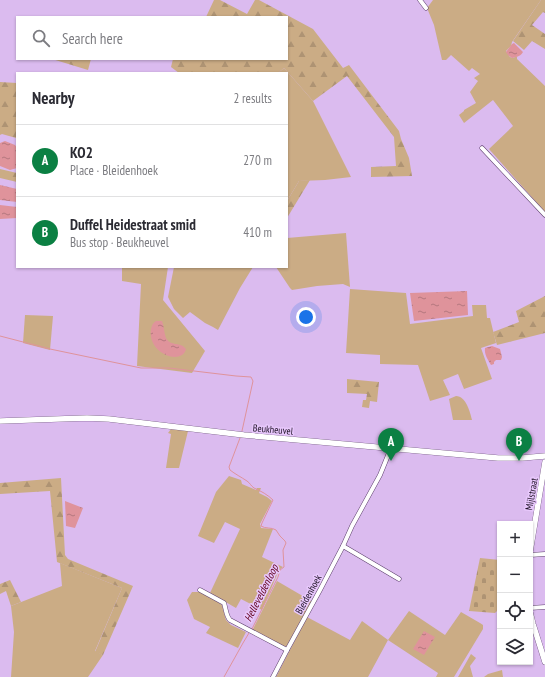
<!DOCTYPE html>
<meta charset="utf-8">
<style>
:root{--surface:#fff;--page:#f7f7f7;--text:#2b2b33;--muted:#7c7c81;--line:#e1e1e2;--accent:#0b8043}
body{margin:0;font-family:"PT Sans Narrow",sans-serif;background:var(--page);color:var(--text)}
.controls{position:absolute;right:12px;bottom:12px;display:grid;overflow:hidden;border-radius:0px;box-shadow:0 1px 3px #0004}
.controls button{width:36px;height:36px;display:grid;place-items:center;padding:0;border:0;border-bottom:1px solid var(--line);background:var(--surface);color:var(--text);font:20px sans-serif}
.you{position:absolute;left:306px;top:317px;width:14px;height:14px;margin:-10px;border:3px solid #fff;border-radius:50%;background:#1a73e8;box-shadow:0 0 0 6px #1a73e833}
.badge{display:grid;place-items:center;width:26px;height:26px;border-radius:50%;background:var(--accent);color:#fff;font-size:13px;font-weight:700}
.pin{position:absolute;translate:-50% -33px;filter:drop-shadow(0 1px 2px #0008)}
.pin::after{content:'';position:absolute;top:21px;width:14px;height:12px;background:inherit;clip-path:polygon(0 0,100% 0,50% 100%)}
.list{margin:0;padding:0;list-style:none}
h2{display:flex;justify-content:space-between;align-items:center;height:52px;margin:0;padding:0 16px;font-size:17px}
h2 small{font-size:13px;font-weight:400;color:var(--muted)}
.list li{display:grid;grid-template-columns:26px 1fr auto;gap:12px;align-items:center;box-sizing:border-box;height:72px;padding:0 16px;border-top:1px solid var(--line)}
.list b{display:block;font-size:15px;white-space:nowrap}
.list p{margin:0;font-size:13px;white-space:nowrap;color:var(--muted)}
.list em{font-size:13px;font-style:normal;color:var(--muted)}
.icon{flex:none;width:22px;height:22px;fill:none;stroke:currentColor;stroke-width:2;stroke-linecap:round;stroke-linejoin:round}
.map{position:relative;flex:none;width:545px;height:677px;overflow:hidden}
.search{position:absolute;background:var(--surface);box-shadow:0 1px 3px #0004;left:16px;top:16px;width:272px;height:44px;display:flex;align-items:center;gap:10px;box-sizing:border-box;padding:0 14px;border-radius:0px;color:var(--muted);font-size:15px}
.panel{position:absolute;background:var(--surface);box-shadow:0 1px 3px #0004;left:16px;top:72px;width:272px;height:196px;border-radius:0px}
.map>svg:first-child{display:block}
.green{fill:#cbac85}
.forest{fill:url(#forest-firs)}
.cemetery{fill:url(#cemetery-stones)}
.water{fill:url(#water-ripples)}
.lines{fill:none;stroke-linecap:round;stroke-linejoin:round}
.stream{stroke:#df939b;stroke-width:1}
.street-casing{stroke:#5e416e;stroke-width:5}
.secondary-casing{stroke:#5e416e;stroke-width:6}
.street{stroke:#fff;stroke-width:4}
.secondary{stroke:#fff;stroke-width:5.5}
.labels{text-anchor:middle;stroke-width:3;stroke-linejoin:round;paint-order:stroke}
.street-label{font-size:10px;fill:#1f1326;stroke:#e8c8fc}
.water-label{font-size:11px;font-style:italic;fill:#630521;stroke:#e8c8fc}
</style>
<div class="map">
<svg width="545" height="677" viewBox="0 0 545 677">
<defs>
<pattern id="forest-firs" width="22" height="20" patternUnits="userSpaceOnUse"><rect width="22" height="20" fill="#cbac85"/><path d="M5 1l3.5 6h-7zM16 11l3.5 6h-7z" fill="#ae9373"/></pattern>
<pattern id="cemetery-stones" width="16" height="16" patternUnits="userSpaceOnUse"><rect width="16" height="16" fill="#cbac85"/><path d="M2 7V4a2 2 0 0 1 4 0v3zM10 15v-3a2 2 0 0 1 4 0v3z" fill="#ae9373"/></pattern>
<pattern id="water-ripples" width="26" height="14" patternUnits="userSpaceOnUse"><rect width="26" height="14" fill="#df939b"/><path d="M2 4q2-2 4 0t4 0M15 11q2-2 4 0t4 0" fill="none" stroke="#b4777e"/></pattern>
</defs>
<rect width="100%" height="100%" fill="#dbbbef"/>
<g class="green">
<path d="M433,0H541L512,42L511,46L506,51L510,57L513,58L515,57H517V59L545,86V212L489,149L513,126L493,100L464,123L459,115L464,111V110L476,103L470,92L478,81L474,78L480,74L472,68L469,71L451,55L446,60H442L434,25L427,8Z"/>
<path d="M284,68L313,101L351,177L325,180L299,181L287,201V73H278Z"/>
<path d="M346,233L350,287L343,284L317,286L292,290L290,288L276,267H287V238Z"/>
<path d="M122,267H168L163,300L205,351L192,373L137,366L141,284L122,281Z"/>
<path d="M174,267H253L240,288L218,330L213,327L205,323L190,312L183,318L174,309L168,297Z"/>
<path d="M350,289L406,293L410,324L473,316L472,305H486L487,318H490L496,343L481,348L492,379L464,389L458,374L443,380L450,395L430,401L418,365L380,364V355L346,353Z"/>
<path d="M25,315L53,316L50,350L23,343Z"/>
<path d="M456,396C466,396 470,412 472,420H453L449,399Z"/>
<path d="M171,429L188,431L179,468H166L171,434L168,433Z"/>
<path d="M229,476L241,480L242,484L256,490L257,488H261L259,493L267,497L272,501L260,524L261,528L273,529L262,557L283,567L279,570L262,610L241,599L236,608L210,593L240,529L225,522L214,543L198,536L216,492Z"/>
<path d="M60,563L122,588L95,651L103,655L88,677H11L14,632L11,606L62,586Z"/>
<path d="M277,581L313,602L287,646L283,647L252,631Z"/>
<path d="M192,592H199L215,600L222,605L226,620L231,625L246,632L238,648L206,633L210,627L194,619L187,600Z"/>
<path d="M409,611L445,635L461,612L480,623L483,625V629L454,677H436L438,673L388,640L368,677H276L307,617L350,640L362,621L388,640Z"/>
<path d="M471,654L476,658L470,666L473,677H458Z"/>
<path d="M502,670L503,677H484L488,674Z"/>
</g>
<g class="forest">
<path d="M214,0H220L247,14L255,0H259L313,29L343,68L349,65L399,131L401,139L409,158L412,176L371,177V167L396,166L394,137L347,76L313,101L284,68L278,73H179L171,67L173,59H287V17H206Z"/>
<path d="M541,0H545V13L543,12L532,25L545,34V49L532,41L524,50L513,41Z"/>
<path d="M52,59H91L88,70Z"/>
<path d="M0,82L17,83V141L16,138L2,134L0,135Z"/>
<path d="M0,169L17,173V182L0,178Z"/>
<path d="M310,180L287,218V201L299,181Z"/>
<path d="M545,296V333L497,345L493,332L519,322L516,311Z"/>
<path d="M347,379L379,382L377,402L370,401L369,408L362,407L363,400H366L367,394L347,393Z"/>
<path d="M61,478L65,555L68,559L133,586L103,655L95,652L122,588L57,562L50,491L0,494V483Z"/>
<path d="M10,580L21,602L11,606L6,591L0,594V584Z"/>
</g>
<path class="cemetery" d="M480,558L500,560V608L495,613L469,611Z"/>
<g class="water">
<path d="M514,43L523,52C520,57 516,57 512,58L508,55L506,52L512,44Z"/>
<path d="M5,141L15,145L17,148V168L10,170L0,166V143Z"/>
<path d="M0,185L17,189V202L0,200Z"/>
<path d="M0,205L17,207V218L0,219Z"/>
<path d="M467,291L468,315L414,321L410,293Z"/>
<path d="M156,321H162C164,326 164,333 166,338C171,347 180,341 186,349C182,366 147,354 151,329C152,325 153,323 156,321Z"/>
<path d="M492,346L500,349L502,357L501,360H496L494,362V364L491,365C488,360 484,354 485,348Z"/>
<path d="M65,501L83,508L75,528L66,526Z"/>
<path d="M424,631L435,637L424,655L413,649Z"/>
</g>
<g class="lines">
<g class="stream">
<path d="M0,336L50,349L141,368H169L236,376L251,377L253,381L242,431"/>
<path d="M240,438L229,467L230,470C235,474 241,477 247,481C250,483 251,486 254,488C261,491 268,495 273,500L262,523L261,526C265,529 272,527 276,530L280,536L285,541L286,543L283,550L284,567L280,570L278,577L252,629"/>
<path d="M224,677L243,643L249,633"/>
</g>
<g class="street-casing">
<g id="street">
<path d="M420,0L426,8"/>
<path d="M482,148L545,215"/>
<path d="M343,546L399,579"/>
<path d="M530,555L545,554"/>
<path d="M200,590L224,603C226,609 226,616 230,620L287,650"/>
<path d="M530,608L545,607"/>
<path d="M273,677L287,650L320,590L343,546L352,526L380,475L391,448"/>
</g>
</g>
<g class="secondary-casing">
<g id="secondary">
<path d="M0,421L87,418L109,419L244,435L498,458H522L545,456"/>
<path d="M530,552L545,462"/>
<path d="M530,612L533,624L545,662"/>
</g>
</g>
<use href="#street" class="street"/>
<use href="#secondary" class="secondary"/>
</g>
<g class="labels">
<g class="street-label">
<text transform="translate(273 429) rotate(5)" y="4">Beukheuvel</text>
<text transform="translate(531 494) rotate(-80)" y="4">Mijlstraat</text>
<text transform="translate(308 594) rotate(-61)" y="4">Bleidenhoek</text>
</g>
<g class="water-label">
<text transform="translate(261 593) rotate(-63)" y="4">Helleveldenloop</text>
</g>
</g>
</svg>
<div class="controls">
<button>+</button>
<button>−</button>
<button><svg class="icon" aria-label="locate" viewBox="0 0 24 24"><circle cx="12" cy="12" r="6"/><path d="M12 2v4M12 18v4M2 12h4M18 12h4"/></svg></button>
<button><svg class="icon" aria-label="layers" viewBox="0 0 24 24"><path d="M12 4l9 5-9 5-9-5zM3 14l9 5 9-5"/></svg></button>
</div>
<div class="you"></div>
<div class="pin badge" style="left:391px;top:461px">A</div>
<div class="pin badge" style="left:519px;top:461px">B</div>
<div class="search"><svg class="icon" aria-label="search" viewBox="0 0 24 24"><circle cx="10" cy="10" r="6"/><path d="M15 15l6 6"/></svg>Search here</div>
<section class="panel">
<h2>Nearby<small>2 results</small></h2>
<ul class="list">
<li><span class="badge">A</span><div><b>KO2</b><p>Place · Bleidenhoek</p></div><em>270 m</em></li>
<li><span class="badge">B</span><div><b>Duffel Heidestraat smid</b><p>Bus stop · Beukheuvel</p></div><em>410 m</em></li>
</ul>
</section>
</div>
